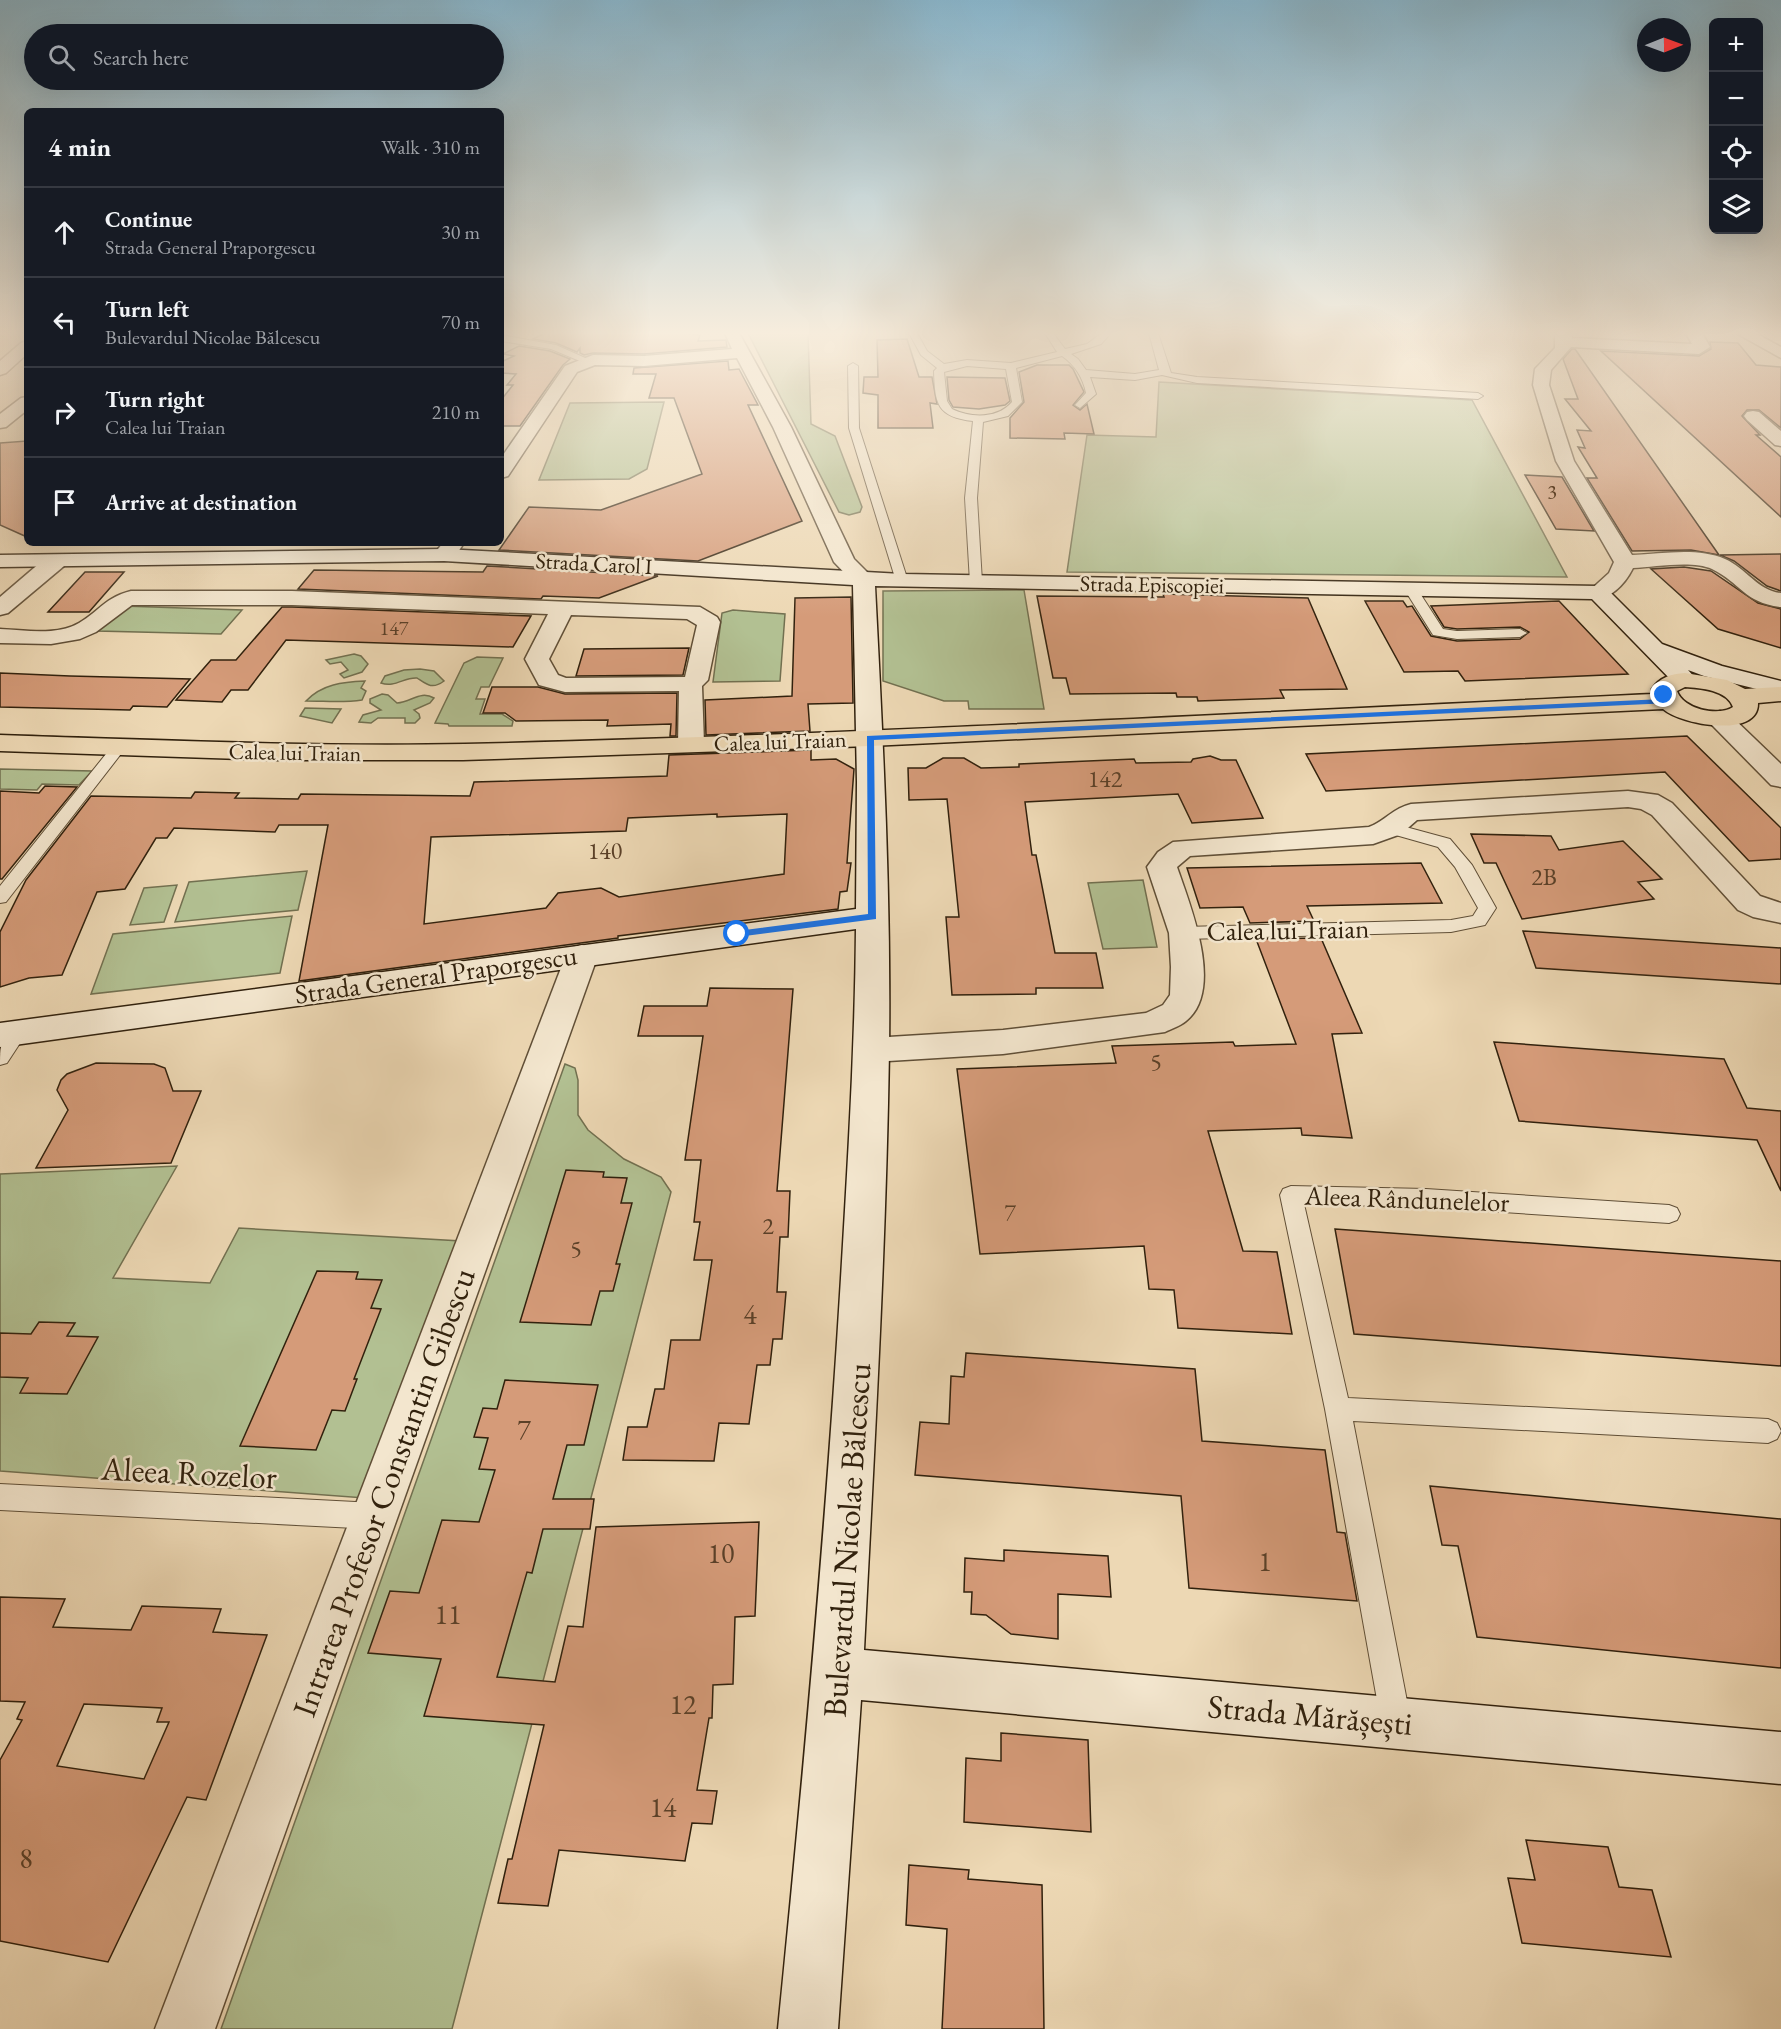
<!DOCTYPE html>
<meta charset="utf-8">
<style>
:root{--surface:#171b24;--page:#242831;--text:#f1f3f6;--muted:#9ea1a6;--line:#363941}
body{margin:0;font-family:"EB Garamond",serif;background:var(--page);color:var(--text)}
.controls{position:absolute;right:18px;top:18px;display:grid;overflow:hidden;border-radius:9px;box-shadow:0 6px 24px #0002}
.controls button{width:54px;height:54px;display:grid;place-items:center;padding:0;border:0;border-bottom:2px solid var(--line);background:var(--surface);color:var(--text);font:30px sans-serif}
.compass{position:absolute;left:1637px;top:18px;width:54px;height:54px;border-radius:50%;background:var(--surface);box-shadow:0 6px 24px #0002;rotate:89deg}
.stop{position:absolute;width:18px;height:18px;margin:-14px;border:4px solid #1a73e8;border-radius:50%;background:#fff}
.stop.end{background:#1a73e8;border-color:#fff;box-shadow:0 2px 6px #0008}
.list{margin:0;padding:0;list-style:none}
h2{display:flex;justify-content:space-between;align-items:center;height:78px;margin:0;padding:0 24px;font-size:26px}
h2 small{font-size:20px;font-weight:400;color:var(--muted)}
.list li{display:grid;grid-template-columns:39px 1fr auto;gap:18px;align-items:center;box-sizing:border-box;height:90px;padding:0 24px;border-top:2px solid var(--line)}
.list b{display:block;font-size:22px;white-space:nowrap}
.list p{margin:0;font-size:20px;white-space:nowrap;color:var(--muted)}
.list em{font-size:20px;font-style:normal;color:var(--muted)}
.icon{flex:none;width:33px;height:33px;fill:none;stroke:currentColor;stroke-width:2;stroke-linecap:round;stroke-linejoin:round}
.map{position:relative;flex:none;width:1781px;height:2029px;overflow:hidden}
.search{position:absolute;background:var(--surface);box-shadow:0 6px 24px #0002;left:24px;top:24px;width:480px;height:66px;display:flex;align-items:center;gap:15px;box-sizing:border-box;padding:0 21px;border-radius:33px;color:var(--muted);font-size:22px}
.panel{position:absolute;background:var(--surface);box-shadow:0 6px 24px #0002;left:24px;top:108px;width:480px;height:438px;border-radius:9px}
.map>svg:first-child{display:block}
.green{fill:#b2c092;stroke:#727050;stroke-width:1.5}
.building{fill:#d59b79;stroke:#31210d;stroke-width:1.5;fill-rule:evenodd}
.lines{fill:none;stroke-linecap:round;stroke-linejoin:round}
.lane-casing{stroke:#604f37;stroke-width:2}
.street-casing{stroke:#604f37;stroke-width:3}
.secondary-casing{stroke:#31210d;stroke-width:3}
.primary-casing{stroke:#31210d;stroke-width:3}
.lane{fill:#f3e6ce;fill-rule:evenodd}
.street{fill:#f3e6ce;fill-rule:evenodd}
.secondary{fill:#f3e6ce;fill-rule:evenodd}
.primary{fill:#edd8b4;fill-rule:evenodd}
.route{fill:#1a73e8}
.labels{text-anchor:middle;stroke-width:5;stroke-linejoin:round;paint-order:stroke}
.far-number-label{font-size:20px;fill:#5a4028}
.far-street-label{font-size:22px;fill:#31210d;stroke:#f3e6ce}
.number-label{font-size:24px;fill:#5a4028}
.street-label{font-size:27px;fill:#31210d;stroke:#f3e6ce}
.near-number-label{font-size:28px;fill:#5a4028}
.near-street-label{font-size:33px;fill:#31210d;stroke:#f3e6ce}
</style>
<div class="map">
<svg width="1781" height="2029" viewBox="0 0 1781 2029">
<rect width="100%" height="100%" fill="#edd8b4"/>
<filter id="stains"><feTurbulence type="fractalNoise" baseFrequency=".00333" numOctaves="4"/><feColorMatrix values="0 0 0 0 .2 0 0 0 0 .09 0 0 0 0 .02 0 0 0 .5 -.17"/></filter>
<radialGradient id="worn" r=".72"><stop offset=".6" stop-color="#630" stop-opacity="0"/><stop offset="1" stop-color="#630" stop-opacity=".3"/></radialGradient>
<g class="green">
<path d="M748,333H808L811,424L835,436L862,507L860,512L849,515L839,512Z"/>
<path d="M1159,382L1472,400L1567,577L1067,572L1087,435L1156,437Z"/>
<path d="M664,402L647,469L629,479L539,480L570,403Z"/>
<path d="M1024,590L1044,709H969L968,701H944L883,681V591Z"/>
<path d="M122,606L242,610L221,634L97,631Z"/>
<path d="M733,610L785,614L780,681L713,682L722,613Z"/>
<path d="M354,654L361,656L368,664L362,672L344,678L340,674L348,670L341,662L330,664L326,660Z"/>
<path d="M477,657L503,658L489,687H481L476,699H485L480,714H502L513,721L512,726H449L448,724L435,723L464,663Z"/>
<path d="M420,669L434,671L444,681C432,690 426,684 417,678C404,677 395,688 381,683L385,676L404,670Z"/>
<path d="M365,681L361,688L366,691L362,700C343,703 326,701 306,701C322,684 343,682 365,681Z"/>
<path d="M382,694L388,695L397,703C412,702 420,690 434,698L430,703L414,710L419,714L420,718L415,723H405V718H378L371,723L359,722L363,715L381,710L370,703V699Z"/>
<path d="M305,708L341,709L332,723L300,716Z"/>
<path d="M0,769L92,771L79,785L42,784L37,790L0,789Z"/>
<path d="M307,871L298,910L175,922L189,882Z"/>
<path d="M1143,880L1157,947L1103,949L1088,883Z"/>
<path d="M177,885L164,922L130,925L144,888Z"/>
<path d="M292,916L280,973L91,994L113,934Z"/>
<path d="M565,1064L575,1068L578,1080V1115L588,1130L624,1159L661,1177L671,1192L452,2029H221Z"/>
<path d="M177,1166L113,1278L210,1283L239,1228L461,1241L365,1498L0,1471V1174Z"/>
</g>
<g class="building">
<path d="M545,333H676L700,335L698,341L726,340L727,347L644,354L593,353L584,355L580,353V348L577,352L556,343L533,339Z"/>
<path d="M907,339L919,377H932L937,404L930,403L933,428H878V395L863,393L864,377H878L877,340Z"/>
<path d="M1710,342L1738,343L1756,365L1781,367V428L1759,410H1747L1742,416L1760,435H1756L1781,457V517L1601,351L1699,356L1711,349Z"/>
<path d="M519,346L550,351L570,359L563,365L520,426H501V400L513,385H507L516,374L501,373V362L514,356L503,354Z"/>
<path d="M1572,349H1575L1719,555L1691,550L1632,551L1587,478H1597L1578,447L1585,448L1577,430L1591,431L1565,399H1578L1563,359Z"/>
<path d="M728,361L729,370L739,369L758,405H748L802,521L698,561L499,550L529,507L601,510L702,474L674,398H649L656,374H633L634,368Z"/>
<path d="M1037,365H1069L1073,369L1084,392L1073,405L1080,410L1087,404L1094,434L1064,433L1065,439L1010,438V418L1024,402L1019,372Z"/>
<path d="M947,377L1005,378L1010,401L1005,405L979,409L953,407L949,400Z"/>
<path d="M27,441V537L0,525V443Z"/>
<path d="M1525,475L1562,477L1594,531L1556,529Z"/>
<path d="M1781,554V591L1767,586L1734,561L1720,555Z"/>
<path d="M487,566L658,576L599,598L543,596L541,599L298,589L314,570L483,572Z"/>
<path d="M1684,567L1711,571L1758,603L1781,609V648L1718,629L1651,569Z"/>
<path d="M85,572H124L89,612H48Z"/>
<path d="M1163,594L1308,598L1347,689L1280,690L1284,698L1198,701L1197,697H1177L1176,693L1070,694L1066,678H1053L1037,596L1164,597Z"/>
<path d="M851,597L853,703L808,704L810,731L706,735L705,700L792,696L795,598Z"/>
<path d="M1365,601H1403L1407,607L1412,606L1431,636L1457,641L1520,639L1529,632L1520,627L1457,629L1444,627L1431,606L1559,601L1628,674L1465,681L1458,671L1404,672Z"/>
<path d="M282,607H292L531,616L513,647L286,640L248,690H231L222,702L176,700L211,660H236Z"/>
<path d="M689,648L683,675L576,676L584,649Z"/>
<path d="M0,673L70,676L190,679L167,707L133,706L130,710L0,707Z"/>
<path d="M492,687H538L565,694L677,693L676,736H670L671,724L607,726L608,720L516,721L505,713H483Z"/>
<path d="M1687,736L1781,828V859L1749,861L1665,772L1326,791L1306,754Z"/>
<path d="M811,750V760L836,759L854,769L847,863H851L847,891L840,892L838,909L618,936V938L299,981L328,825H279L275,832L174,828L167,838H156L125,889L97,892L62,975L29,978L0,987V932L26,880L91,796L191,798L195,792L239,793L235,798L298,799L301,794L470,796L474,782L667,776L669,755ZM717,814V817L787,814L784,874L619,897L601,888L558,893L546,908L424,924L431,837L626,831L628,818Z"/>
<path d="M1210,756L1221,760H1236L1263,818L1192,823L1178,794L1025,802L1032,855H1036L1055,953H1096L1103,988H1036V994L952,995L946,917H959L947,799L909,800L908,768H926L943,758H964L981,768L1019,767V764L1134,759L1136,763L1191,762L1193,759Z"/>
<path d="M45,786L77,787L2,879H0V791L39,793Z"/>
<path d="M1471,834L1551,836L1559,850L1623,841L1662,879L1638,882L1654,899L1522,919L1496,863H1484Z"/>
<path d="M1421,863L1442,903L1307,906L1314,921L1250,923L1243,907L1200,908L1187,868Z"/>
<path d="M1523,931L1781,948V984L1536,968Z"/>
<path d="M1321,938L1362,1033L1332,1034L1352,1138L1302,1135L1301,1128L1208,1131L1243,1251L1277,1252L1292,1334L1178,1328L1174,1290L1149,1289L1144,1246L980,1254L957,1069L1116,1063L1112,1046L1233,1042L1235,1046L1296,1044L1256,939Z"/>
<path d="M710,988L793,989L777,1191H790L788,1237H780L777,1292H786L782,1339H773L770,1365H757L749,1424L719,1423L714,1461L623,1460L628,1427H647L655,1389H664L671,1340H700L712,1260H694L700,1222H694L701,1160H685L703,1036H638L644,1006H707Z"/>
<path d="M1494,1042L1724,1059L1747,1108L1781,1111V1191L1757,1140L1519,1121Z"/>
<path d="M96,1063L154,1064L165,1068L173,1091H201L171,1163L36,1168L68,1110L57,1090L61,1080L67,1074Z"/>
<path d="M566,1170L604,1172L603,1177L627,1178L621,1203H632L616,1264H620L613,1291H600L591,1325L520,1322Z"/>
<path d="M1335,1229L1781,1261V1366L1354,1334Z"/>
<path d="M317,1271L358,1272L356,1279L382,1280L371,1308L381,1309L354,1379H357L345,1411L332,1410L316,1450L240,1446Z"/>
<path d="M39,1322L75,1323L67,1336L98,1337L67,1394L20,1393L28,1378L0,1377V1333L31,1334Z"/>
<path d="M966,1353L1195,1369L1202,1441L1325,1450L1337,1532L1345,1533L1357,1601L1189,1588L1181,1496L915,1475L920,1422L949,1424L951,1376L964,1377Z"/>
<path d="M505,1380L598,1385L584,1445H567L553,1499H594L590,1529H543L532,1573L527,1572L497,1677L555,1682L568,1626L583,1627L596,1527L759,1522L755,1616L735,1617L733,1684L713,1685L712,1718H709L697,1790L717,1791L712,1824L692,1823L685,1861L559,1850L548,1906L498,1903L508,1859H512L544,1725L424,1716L441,1659L368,1653L390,1591L419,1593L442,1520L479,1522L495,1470L479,1469L488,1438L474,1437L483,1408L497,1409Z"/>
<path d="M1430,1486L1781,1519V1668L1477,1637L1458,1546L1442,1545Z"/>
<path d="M1004,1550L1108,1556L1111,1597L1058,1594V1639L1011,1634L986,1615L971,1614L972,1592H964L965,1558L1004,1561Z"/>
<path d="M0,1597L65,1599L53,1627L131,1630L142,1606L221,1609L213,1632L267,1635L206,1800L187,1797L108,1962L0,1941V1760L22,1720L17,1719L25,1702L0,1701ZM84,1704L162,1708L157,1722H169L144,1779L57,1766Z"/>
<path d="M1001,1733L1088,1740L1091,1832L964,1822L966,1758L1001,1761Z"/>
<path d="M1526,1840L1608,1847L1619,1887L1652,1890L1671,1957L1522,1943L1508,1878L1535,1880Z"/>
<path d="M909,1865L969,1870L968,1879L1042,1885L1044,2029H942L947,1929L906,1925Z"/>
</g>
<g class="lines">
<g class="lane-casing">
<g id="lane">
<path d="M909,333H917L927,351L944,364L967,360L1011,363L1057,352L1045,333H1053L1065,349L1087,344L1102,333H1111L1101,344L1071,354L1078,359L1086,370L1135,374L1159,370L1149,333H1158L1171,373L1197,377L1478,393L1483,396L1478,399L1197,383L1162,375L1135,380L1090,377L1096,394L1080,408L1075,405L1086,393C1083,378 1075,365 1062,356L1016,368L1022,402L1008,416L983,422L977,498L982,582L976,586L970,582L965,498L973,421C937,417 935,404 934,371L937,368L921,355ZM967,366L1006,369L1012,402C998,419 971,418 952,409L947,401L944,372Z"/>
<path d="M501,335L556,345L592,361L587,364L551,349L501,341Z"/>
<path d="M853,363L858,366L859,428L908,581L902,585L896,581L849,428L848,366Z"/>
<path d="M1409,583L1414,584L1443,629L1457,631L1520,629L1527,633L1520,637L1457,639L1433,635L1403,587Z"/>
<path d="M119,742L124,744L127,747L124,750L6,902L0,903V886L114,744Z"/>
<path d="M1391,823L1450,839L1472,865L1496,908L1485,925L1451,932L1184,939L1178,937L1175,933L1178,929L1184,927L1451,920L1473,916L1478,908L1455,867L1438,847L1385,832L1383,828L1385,824Z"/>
<path d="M16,1027L23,1029L26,1034L7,1063L0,1065C0,1050 0,1032 16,1027Z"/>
<path d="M1291,1186L1426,1189L1669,1205L1677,1208L1680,1214L1677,1220L1669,1223L1426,1207L1304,1204L1348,1398L1768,1419L1777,1423L1781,1431L1777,1439L1768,1443L1353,1421L1411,1722L1407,1733L1396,1737L1385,1733L1381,1722L1325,1409L1280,1195L1283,1189Z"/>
<path d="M0,1484L375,1503L385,1507L389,1516L385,1525L375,1529L0,1510Z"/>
</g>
</g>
<g class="street-casing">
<g id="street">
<path d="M725,333H739L791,427L854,559L875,580L872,585L864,587L856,585L834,562L773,427L737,358L644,366L595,365L577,372L508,476L501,478V458L565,366L593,355L644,356L732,349Z"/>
<path d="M1555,333H1571L1572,338L1692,344L1686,333H1702L1710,347L1699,354L1571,347L1551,370L1549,385L1574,461L1632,555C1662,554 1697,547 1725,559C1746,568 1758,591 1781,593V607C1744,603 1741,583 1712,569C1693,560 1654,567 1633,568C1625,584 1609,602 1590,598L1587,593L1609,573L1614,562L1556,461L1533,385L1535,369L1555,348Z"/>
<path d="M1736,333H1755L1781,347V358Z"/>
<path d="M27,341V354L6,373L0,375V361L21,343Z"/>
<path d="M27,397V410L6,427L0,428V414L21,398Z"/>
<path d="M1753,411L1759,412L1781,431V446L1775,445L1747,420L1744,416L1747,412Z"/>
<path d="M443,543H464C457,554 451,563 437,559L433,555Z"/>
<path d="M56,555L64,556L67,561L64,566L8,613L0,615V597L48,556Z"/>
<path d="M131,591H292L700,607L717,617L720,622L708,680L702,686L704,744L700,750L691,752L682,750L678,744L679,691L565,692L539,685L525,659L548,614L292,605H132L96,632L80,639L51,644L0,643V629C25,630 57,636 79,623C101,610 104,598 131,591ZM571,615L687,619L697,625L685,677L566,678L558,675L549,659Z"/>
<path d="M1720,711L1729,714L1781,764V787L1771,785L1711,724L1707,719L1711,714Z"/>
<path d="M1628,791L1658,795L1672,803L1760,896L1781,903V923L1753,917L1738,910L1652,815L1641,809L1628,807L1417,820L1401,834L1373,844L1190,856L1177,867C1190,905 1225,990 1186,1021C1180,1026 1171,1029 1165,1032L1003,1054L872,1062L860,1058L855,1050L860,1042L872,1038L1003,1030L1146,1013L1163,1005L1170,995L1171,967L1169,933L1147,867L1158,852L1173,842L1369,827C1385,821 1393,808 1411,804Z"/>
<path d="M582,945L593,948L598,955L215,2029H155L566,955L571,948Z"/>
</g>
</g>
<g class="secondary-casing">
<path id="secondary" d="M444,549L902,574L1598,586L1606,588L1662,644L1722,666L1781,681V695L1704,676L1688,670L1697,680L1694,685L1685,687L1676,685L1592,599L875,586C883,741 891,896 889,1051C886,1251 874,1451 864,1650L1781,1732V1784L861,1700L838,2029H778C803,1779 826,1529 841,1278C848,1161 855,1046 856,929L0,1047V1023L856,909L857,782L853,585L444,561L0,567V555Z"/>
</g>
<g class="primary-casing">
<path id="primary" d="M1685,673L1727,680L1745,689L1781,687V701L1758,703C1759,739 1681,725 1663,709L870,746L463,760H274L0,751V735C155,740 310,747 465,744C862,735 1258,712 1653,694L1652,689C1660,677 1671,674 1685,673ZM1685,687C1701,688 1727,690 1733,707C1718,717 1683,709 1677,691Z"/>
</g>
<use href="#lane" class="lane"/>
<use href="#street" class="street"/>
<use href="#secondary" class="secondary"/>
<use href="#primary" class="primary"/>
</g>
<linearGradient id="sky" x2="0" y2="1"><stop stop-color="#89b7ce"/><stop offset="0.54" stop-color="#f7eddd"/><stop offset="1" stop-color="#f7eddd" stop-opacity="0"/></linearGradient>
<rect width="1781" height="617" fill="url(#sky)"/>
<path class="route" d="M1664,693L1671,703L874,740L876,919L737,937L733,934L737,931L868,914L867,736L1663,699L1660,695Z"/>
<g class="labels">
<g class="far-number-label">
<text x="1552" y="499">3</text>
<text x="394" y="635">147</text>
</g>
<g class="far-street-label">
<text transform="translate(594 563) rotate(3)" y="8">Strada Carol I</text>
<text transform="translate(1152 584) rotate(1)" y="8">Strada Episcopiei</text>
<text transform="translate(780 741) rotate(-2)" y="8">Calea lui Traian</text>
<text transform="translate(295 752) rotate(1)" y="8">Calea lui Traian</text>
</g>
<g class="number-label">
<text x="1105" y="787">142</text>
<text x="605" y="859">140</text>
<text x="1544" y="885">2B</text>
<text x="1156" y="1070">5</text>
<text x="1010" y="1221">7</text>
<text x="768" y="1234">2</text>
<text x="576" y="1257">5</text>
</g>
<g class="street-label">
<text transform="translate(1288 930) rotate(-1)" y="9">Calea lui Traian</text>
<text transform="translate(436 975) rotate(-8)" y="9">Strada General Praporgescu</text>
<text transform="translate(1407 1199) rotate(2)" y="9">Aleea Rândunelelor</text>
</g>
<g class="near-number-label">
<text x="750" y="1324">4</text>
<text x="524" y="1439">7</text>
<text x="721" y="1563">10</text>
<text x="1265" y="1571">1</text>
<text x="448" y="1624">11</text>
<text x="683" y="1714">12</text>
<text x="663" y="1817">14</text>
<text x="26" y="1868">8</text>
</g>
<g class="near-street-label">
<text transform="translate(189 1472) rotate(3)" y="12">Aleea Rozelor</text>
<text transform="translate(383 1492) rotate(-70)" y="12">Intrarea Profesor Constantin Gibescu</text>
<text transform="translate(846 1540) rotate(-86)" y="12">Bulevardul Nicolae Bălcescu</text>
<text transform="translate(1310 1714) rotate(5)" y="12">Strada Mărășești</text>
</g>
</g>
<rect width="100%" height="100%" filter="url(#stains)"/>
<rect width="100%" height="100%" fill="url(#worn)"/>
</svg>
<div class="controls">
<button>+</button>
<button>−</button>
<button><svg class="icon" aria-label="locate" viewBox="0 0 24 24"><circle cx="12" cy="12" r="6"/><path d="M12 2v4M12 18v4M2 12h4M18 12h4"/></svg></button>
<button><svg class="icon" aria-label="layers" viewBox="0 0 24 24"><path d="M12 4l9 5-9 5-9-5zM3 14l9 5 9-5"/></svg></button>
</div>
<svg class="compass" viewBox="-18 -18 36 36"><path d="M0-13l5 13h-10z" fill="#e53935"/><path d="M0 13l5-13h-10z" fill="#9ea1a6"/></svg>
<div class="stop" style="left:737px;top:934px"></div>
<div class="stop end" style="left:1664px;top:695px"></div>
<div class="search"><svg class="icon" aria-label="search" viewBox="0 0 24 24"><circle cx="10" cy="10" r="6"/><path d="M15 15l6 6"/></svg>Search here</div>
<section class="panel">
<h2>4 min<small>Walk · 310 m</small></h2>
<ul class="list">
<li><svg class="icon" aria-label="ahead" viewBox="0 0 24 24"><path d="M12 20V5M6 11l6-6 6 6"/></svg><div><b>Continue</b><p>Strada General Praporgescu</p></div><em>30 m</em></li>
<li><svg class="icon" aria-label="left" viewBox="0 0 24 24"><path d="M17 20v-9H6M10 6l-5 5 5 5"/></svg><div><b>Turn left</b><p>Bulevardul Nicolae Bălcescu</p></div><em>70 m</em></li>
<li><svg class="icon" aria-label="right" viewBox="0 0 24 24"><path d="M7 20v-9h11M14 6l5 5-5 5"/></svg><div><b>Turn right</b><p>Calea lui Traian</p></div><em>210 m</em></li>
<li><svg class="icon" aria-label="arrive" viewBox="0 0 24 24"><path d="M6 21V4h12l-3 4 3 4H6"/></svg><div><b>Arrive at destination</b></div></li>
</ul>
</section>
</div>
